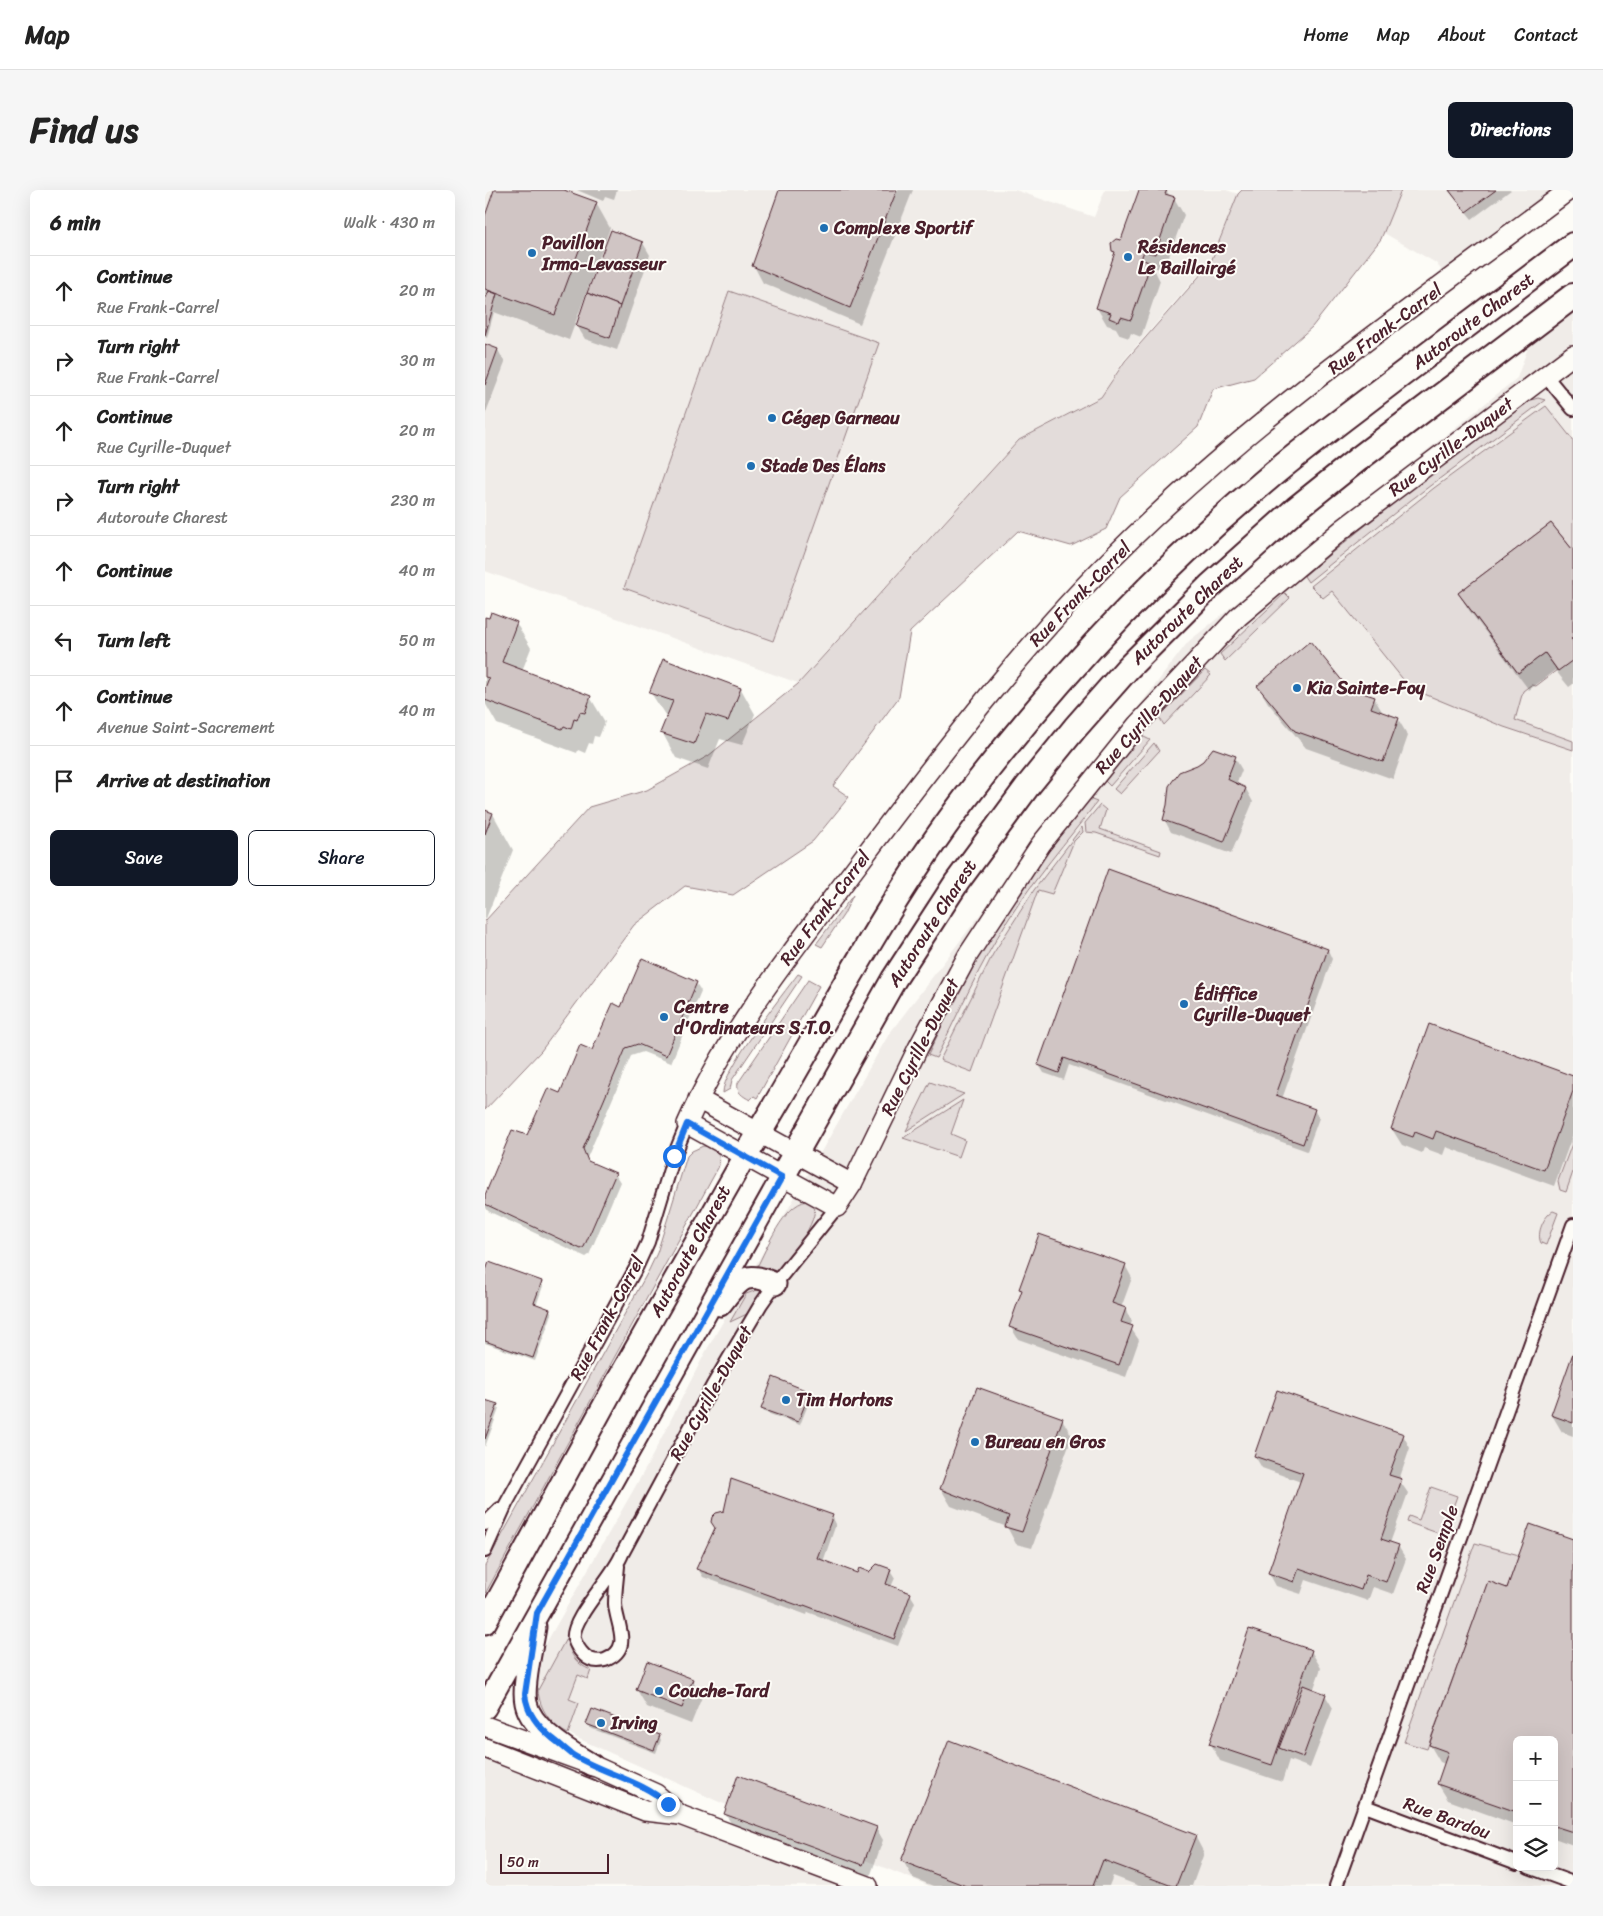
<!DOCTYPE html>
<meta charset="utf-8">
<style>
:root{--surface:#fff;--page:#f6f6f6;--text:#222;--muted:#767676;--line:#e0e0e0;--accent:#111827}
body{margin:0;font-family:Sriracha,sans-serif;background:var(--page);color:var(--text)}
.controls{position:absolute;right:15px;bottom:15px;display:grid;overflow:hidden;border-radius:8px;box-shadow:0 5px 20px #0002}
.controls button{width:45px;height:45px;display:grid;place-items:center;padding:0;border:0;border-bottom:1px solid var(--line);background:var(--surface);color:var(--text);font:25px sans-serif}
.scale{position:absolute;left:15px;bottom:12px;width:109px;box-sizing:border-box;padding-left:5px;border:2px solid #4a1f2b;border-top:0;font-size:14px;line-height:18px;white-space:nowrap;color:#4a1f2b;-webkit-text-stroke:4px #fdfcf7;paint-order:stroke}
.stop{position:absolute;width:15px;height:15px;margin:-11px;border:4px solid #1a73e8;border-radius:50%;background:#fff}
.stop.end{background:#1a73e8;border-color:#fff;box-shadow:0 1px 5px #0008}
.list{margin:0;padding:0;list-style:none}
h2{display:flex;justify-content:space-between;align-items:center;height:65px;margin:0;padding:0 20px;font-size:21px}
h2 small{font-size:16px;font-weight:400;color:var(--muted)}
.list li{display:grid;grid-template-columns:32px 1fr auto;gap:15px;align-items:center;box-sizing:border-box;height:70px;padding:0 20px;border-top:1px solid var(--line)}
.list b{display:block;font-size:19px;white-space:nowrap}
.list p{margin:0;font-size:16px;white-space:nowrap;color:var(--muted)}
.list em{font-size:16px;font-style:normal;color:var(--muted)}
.actions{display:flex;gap:10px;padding:15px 20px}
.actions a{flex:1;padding:11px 0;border:1px solid var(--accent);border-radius:8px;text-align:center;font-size:18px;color:var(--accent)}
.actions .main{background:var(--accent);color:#fff}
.icon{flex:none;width:28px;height:28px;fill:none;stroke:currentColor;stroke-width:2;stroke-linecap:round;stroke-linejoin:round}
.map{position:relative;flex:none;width:1088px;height:1696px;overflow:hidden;border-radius:8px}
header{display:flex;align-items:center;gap:30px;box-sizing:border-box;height:70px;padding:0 25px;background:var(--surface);border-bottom:1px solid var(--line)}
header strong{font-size:24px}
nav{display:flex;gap:28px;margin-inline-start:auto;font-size:18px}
.intro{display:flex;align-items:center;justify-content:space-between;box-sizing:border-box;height:120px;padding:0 30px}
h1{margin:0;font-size:35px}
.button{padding:12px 22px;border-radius:8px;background:var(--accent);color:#fff;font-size:18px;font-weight:700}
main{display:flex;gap:30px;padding:0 30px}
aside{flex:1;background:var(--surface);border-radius:8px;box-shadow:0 5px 20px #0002}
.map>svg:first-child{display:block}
.built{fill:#f0ece8;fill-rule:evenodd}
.green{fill:#e3dcda;stroke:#967e82}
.shadow{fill:#0003}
.building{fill:#d0c5c4;stroke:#4a1f2b}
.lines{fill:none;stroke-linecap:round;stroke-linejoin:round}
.street-casing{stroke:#4a1f2b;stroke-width:16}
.secondary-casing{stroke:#4a1f2b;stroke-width:22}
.primary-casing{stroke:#4a1f2b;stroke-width:25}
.highway-casing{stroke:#4a1f2b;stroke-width:28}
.street{stroke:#fdfcf7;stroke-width:12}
.secondary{stroke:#fdfcf7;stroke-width:19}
.primary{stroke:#fdfcf7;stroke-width:21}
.highway{stroke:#fdfcf7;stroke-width:24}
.route{stroke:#1a73e8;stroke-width:6}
.poi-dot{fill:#1f6fb2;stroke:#fdfcf7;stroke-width:2}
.labels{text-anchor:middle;stroke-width:4;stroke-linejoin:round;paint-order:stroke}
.poi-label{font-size:18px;font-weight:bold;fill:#4a1f2b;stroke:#fdfcf7;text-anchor:start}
.street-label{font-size:18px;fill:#4a1f2b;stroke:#fdfcf7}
</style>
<header>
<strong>Map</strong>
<nav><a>Home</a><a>Map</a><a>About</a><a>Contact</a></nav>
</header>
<div class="intro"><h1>Find us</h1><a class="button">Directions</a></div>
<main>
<aside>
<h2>6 min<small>Walk · 430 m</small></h2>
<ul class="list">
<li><svg class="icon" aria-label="ahead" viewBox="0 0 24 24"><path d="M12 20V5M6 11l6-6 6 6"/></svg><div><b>Continue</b><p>Rue Frank-Carrel</p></div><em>20 m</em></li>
<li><svg class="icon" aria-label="right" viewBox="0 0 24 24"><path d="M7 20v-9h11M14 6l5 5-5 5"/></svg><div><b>Turn right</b><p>Rue Frank-Carrel</p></div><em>30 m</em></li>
<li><svg class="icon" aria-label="ahead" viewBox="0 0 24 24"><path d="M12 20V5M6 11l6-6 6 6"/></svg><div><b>Continue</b><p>Rue Cyrille-Duquet</p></div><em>20 m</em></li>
<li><svg class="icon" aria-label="right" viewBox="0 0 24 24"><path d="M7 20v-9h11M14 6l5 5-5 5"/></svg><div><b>Turn right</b><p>Autoroute Charest</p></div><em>230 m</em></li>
<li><svg class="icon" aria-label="ahead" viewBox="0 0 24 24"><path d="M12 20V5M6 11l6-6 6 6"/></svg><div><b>Continue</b></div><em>40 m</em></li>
<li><svg class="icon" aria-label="left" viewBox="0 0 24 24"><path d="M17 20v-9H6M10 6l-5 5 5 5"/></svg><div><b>Turn left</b></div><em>50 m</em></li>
<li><svg class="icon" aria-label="ahead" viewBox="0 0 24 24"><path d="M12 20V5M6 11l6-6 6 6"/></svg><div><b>Continue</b><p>Avenue Saint-Sacrement</p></div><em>40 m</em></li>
<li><svg class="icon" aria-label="arrive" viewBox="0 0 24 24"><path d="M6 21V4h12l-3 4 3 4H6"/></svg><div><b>Arrive at destination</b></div></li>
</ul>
<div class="actions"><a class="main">Save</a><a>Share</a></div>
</aside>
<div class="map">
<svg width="1088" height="1696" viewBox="0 0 1088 1696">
<rect width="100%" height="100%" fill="#fdfcf7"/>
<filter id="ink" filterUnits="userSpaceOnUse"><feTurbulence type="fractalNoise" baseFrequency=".02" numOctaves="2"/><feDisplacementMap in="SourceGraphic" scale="10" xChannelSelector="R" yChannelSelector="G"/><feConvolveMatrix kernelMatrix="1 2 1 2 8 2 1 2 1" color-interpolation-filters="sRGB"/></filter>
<g filter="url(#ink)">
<g class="built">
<path d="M0,0H530L609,27L620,0H741L753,4L724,73L639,170L616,206L533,250L313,493L0,381Z"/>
<path d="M855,0H1083L966,93L951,73L899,43L850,6Z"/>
<path d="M1059,113L1088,124V1696H445L232,1611L90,1547L71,1535L56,1514L50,1483L59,1457L162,1276L221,1161L404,844L703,452L1032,188ZM1032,1550H1069V1677H1032Z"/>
<path d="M0,1558L383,1696H0Z"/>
</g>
<g class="green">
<path d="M757,0H916L896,49L827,137L769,188L728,199L713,237L635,307L621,339L586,356L533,341L425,442L414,507L348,596L364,607L328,651L248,705L200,696L149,735L56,861L0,920V731L104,617L162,600L223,566L313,494L534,250L616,207L640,171L725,74L753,4Z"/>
<path d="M244,101L394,153L288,451L139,398Z"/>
<path d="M1053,208L1060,210L926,310L823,392L819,386C891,325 967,268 1043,211Z"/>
<path d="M1061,216L1088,250V358L1087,359L1066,333L973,403L1033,483L1060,463L1072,480L1051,496L1046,495L1038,501L1030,530L1088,551V560L1019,537L925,498L847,401L838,408L826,396L949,298Z"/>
<path d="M800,403L805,408L740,471L735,464Z"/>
<path d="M720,480L726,485L679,535L674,527Z"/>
<path d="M657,546L665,550L625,596L619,590Z"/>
<path d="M669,553L674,561L635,604L629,599Z"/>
<path d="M604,609L612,612C582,651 549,689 523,730C495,774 474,822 451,868L443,865C466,817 490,767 519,723C546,683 575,646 604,609Z"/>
<path d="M615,615L621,620L615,639L676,661L675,665L611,643L601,642L600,633Z"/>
<path d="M597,637L598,642L589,651L567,704L553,700L487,882L455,870L508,764L549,700Z"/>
<path d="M368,705L359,724L337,757L331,754Z"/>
<path d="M313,784L317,786L247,890L245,899L238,903C237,881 298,804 313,784Z"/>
<path d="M323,790L334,796L272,908L269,906L265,910C258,906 251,903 253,893Z"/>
<path d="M445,892L479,904L421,941Z"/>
<path d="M478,910L466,944L480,950L474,967L418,948Z"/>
<path d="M1088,951V982L1081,1002L1075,1000L1073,991Z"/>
<path d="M218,956C231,957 238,966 233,978L0,1404V1376L164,1080L172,1063L202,966L207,961Z"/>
<path d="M322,1011L329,1014C335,1030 304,1070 293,1082H288L272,1077C282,1058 298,1015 322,1011Z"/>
<path d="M1068,1021L1073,1023L1061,1055L1056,1053C1051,1043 1059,1026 1068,1021Z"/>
<path d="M275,1099L278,1102L262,1124L245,1132L261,1104Z"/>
<path d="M946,1297L972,1306L958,1345L922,1332L924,1326L934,1330Z"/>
<path d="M990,1353L1034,1365L1022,1398L1003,1392L942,1559L919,1552Z"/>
<path d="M83,1445C83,1462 90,1474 106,1480L103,1489L93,1485L84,1509L94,1513L83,1544C67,1536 54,1519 53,1500Z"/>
</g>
<g class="shadow">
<path d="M10,0H75L111,13L125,38L84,150L9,122L2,148L0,147V27Z"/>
<path d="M92,0H132L129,9L120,6L118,11Z"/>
<path d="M296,0H428L375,134L278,93L269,76Z"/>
<path d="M655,0H681L685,7L689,8L699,25L679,80L668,77L675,91L656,147L646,143L644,148L635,145L631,138L622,135L612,118L630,65L628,60L637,52Z"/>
<path d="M963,0H1026L987,29Z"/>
<path d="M158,53L165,65L132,160L100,149L92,136Z"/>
<path d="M0,156L13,160L20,173L0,225Z"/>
<path d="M1088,360V494L1084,497L1070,480L1044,500L984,420L974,404Z"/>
<path d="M0,428L31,433L46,458L37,481L105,507L120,532L114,547L109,546L107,554L104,553L100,563L93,560L92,563L12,534L0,513Z"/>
<path d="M178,471L256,499L270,524L257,555L235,549L223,579L191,568L177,542L182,528L166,503Z"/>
<path d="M773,496L862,499L889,508L898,523L913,529L923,546L908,589L821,558L783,513Z"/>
<path d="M750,568L757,580L751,595L761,599L768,612L746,664L686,642L679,629Z"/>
<path d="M0,621L8,624L28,660L0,731Z"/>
<path d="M624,681L843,760L847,769L797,909L829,920L834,928L822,961L584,875L579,890L559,883L554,875Z"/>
<path d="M211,793L216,801L186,873L158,862L146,866L102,968L104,973L130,984L135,992L104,1065L101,1067L3,1021L0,1016V1008L43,947L108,861L137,818Z"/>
<path d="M945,835L1088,887V944L1069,996L961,957L958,965L939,958L937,963L917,955L907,939Z"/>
<path d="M640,1075L647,1088L636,1118L640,1119L647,1131L645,1137L654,1150L641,1187L533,1149L525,1136L538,1102L536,1099Z"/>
<path d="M0,1087L56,1092L58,1096L51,1116L65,1120L67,1124L50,1171L0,1153Z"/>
<path d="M1088,1167V1246L1077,1242L1067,1225Z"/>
<path d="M324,1203L326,1207L315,1235L279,1222L277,1218Z"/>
<path d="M0,1211L12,1215L14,1219L0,1257Z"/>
<path d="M577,1229L587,1246L547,1358L531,1354L522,1337L466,1316L456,1299Z"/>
<path d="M918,1245L925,1258L914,1290L923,1303L905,1353L913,1356L921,1369L908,1404L888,1397L883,1411L821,1390L816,1404L791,1396L784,1383L816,1292L777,1278L770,1266Z"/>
<path d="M347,1326L351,1334L338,1372L373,1385L405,1380L410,1388L406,1397L425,1404L430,1412L413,1456L323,1422L322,1425L218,1387L213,1379Z"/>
<path d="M1046,1336L1088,1351V1655L1069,1648V1550H1032V1635L963,1610L953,1594L960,1574L955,1572L945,1555L1023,1400Z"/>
<path d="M826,1461L836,1478L828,1501L840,1505L848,1518L825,1578L804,1570L797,1592L735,1571L726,1554Z"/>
<path d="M207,1490L217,1507L206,1534L162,1517L152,1500Z"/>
<path d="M102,1534L174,1546L176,1550L171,1563L105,1538Z"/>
<path d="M240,1624L391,1638L398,1650L385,1687L248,1636Z"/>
<path d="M710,1646L719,1663L707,1696H654L628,1686L624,1696H448L428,1688L418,1671Z"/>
</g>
<g class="building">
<path d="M9,0H79L112,12L70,125L0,99V26Z"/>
<path d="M294,0H412L365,118L267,76Z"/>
<path d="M654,0H682L680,4L690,7L670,64L659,61L656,69L666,73L646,130L636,127L634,132L624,128L626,123L611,118L630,62L627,61L626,53L631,49L636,50Z"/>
<path d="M964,0H1011L981,22Z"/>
<path d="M126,40L158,52L135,116L102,103Z"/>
<path d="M4,101L12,104L0,145V110Z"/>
<path d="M102,103L135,116L125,148L91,136Z"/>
<path d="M0,154L13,159L0,195Z"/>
<path d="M1066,333L1087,359L1088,358V447L1086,449L1088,451V470L1073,481L1060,463L1033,483L973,403Z"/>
<path d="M6,422L32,432L17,472L106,506L100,523L95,522L92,530L89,529L86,539L79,536L77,539L0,510V498L4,488L0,487V427L4,428Z"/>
<path d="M825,451L863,498L890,507L886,518L914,528L898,572L810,541L772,496Z"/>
<path d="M178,469L256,498L243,531L221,524L209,554L175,543L188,511L164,503Z"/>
<path d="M728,558L751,566L742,589L761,598L739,652L678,630L682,615L684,596L694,582L712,575L718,571Z"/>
<path d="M0,620L8,623L0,644Z"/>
<path d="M623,679L843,759L791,905L830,919L818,954L579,868L574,883L553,875Z"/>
<path d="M157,768L212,792L181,866L153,854L141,858L98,959L103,971L131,983L99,1057L96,1059L0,1014V1005L27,940L42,945L63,898L75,903L95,855L107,860L128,813L136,817Z"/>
<path d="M944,834L1088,886V901L1059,980L951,941L948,949L930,942L928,947L906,939Z"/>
<path d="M554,1044L641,1074L627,1113L641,1118L636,1132L648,1136L634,1175L524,1137L537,1100L534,1099Z"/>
<path d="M4,1072L57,1091L49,1113L65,1119L48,1168L0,1151V1083Z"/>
<path d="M1088,1163V1233L1066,1225Z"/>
<path d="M288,1187L325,1202L313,1232L276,1219Z"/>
<path d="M492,1197L578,1228L537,1342L520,1337L524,1326L455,1299Z"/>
<path d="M792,1200L919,1244L904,1285L917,1289L896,1349L914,1355L901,1392L881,1385L876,1400L814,1378L809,1392L783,1383L818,1283L769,1266Z"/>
<path d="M0,1210L13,1214L0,1249Z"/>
<path d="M246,1289L348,1325L332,1368L372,1383L374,1378L384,1382L392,1374L406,1379L401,1394L426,1403L409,1449L319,1415L318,1417L211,1379L230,1338L226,1332L227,1327L231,1323L239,1321Z"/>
<path d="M1045,1334L1088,1349V1642L1069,1636V1550H1032V1622L952,1594L963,1562L944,1555L1003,1391L1022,1398Z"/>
<path d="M764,1439L827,1460L787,1575L724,1554Z"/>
<path d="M162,1471L208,1489L197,1518L151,1500Z"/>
<path d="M818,1495L841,1504L818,1567L794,1558Z"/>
<path d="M107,1519L175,1545L169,1560L101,1534Z"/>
<path d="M464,1550L711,1645L691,1696H687L618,1670L608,1696H481L416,1671Z"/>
<path d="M253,1585L392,1637L378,1675L239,1624Z"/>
</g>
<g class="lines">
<g class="street-casing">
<g id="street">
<path d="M1061,186L1088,219"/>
<path d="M0,1334L15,1319"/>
<path d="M0,1361L21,1314L152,1076L163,1052L189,966L202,934"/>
<path d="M133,1376C132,1388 130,1401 130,1414C131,1434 149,1459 120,1470C112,1472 105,1471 99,1465C95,1461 91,1455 89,1449C85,1429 129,1386 137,1364L228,1195L276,1114L290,1094L352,1017"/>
<path d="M880,1616L1032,1673"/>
<path d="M1044,1677L1088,1693"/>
<path d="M851,1696L1088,1035"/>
</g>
</g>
<g class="secondary-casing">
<g id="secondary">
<path d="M1084,0C942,107 794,209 665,331C555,434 464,553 374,673C311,757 244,838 202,934L352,1017L367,994L433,858L483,765L556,654L652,535L753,427L859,338L1088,165"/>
<path d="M213,909L367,994"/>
<path d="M0,1536L107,1575L171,1604L195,1625"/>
<path d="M0,1558L160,1621L195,1625L383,1696"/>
</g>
</g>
<g class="primary-casing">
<g id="primary">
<path d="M235,1115C254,1091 259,1079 290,1094"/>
<path d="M0,1433L130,1195L260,966"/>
<path d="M50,1437C47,1458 37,1494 41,1513C46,1539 86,1563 107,1575"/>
<path d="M0,1518L297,987"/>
</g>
</g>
<g class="highway-casing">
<g id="highway">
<path d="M260,966C333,847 395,721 480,609C568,493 668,385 780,291C821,256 865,224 908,191C968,146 1028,101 1088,55"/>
<path d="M297,987L409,789L472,692L542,597L590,538L642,479L725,396L812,318L872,270L1088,106"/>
</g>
</g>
<use href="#street" class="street"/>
<use href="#secondary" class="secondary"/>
<use href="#primary" class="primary"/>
<use href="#highway" class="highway"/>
</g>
</g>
<g class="lines" filter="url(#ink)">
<path class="route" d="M183,1614C156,1590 119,1584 88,1565C81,1560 74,1553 67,1548C53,1536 42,1523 40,1504L52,1423L297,987L202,934L189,966"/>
</g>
<g class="poi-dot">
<circle cx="339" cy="38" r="5"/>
<circle cx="47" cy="63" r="5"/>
<circle cx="643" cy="67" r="5"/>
<circle cx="287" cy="228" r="5"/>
<circle cx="266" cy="276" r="5"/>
<circle cx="812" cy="498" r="5"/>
<circle cx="699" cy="814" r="5"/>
<circle cx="179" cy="827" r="5"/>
<circle cx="301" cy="1210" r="5"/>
<circle cx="490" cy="1252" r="5"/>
<circle cx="174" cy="1501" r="5"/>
<circle cx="116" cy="1533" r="5"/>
</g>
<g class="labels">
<g class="poi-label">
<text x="349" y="44">Complexe Sportif</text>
<text x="57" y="59">Pavillon<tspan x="57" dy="21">Irma-Levasseur</tspan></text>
<text x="653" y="63">Résidences<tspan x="653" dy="21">Le Baillairgé</tspan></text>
<text x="297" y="234">Cégep Garneau</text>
<text x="276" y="282">Stade Des Élans</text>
<text x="822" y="504">Kia Sainte-Foy</text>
<text x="709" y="810">Édiffice<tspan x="709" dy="21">Cyrille-Duquet</tspan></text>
<text x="189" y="823">Centre<tspan x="189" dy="21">d'Ordinateurs S.T.O.</tspan></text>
<text x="311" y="1216">Tim Hortons</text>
<text x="500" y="1258">Bureau en Gros</text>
<text x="184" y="1507">Couche-Tard</text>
<text x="126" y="1539">Irving</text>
</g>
<g class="street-label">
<text transform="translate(988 131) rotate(-37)" y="6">Autoroute Charest</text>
<text transform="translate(900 139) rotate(-37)" y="6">Rue Frank-Carrel</text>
<text transform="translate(966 257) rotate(-37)" y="6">Rue Cyrille-Duquet</text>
<text transform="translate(595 404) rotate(-46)" y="6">Rue Frank-Carrel</text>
<text transform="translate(702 420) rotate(-44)" y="6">Autoroute Charest</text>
<text transform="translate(664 525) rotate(-48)" y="6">Rue Cyrille-Duquet</text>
<text transform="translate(340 718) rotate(-53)" y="6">Rue Frank-Carrel</text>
<text transform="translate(447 733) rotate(-57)" y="6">Autoroute Charest</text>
<text transform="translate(435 857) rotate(-63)" y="6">Rue Cyrille-Duquet</text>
<text transform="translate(205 1061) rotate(-61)" y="6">Autoroute Charest</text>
<text transform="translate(122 1128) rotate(-62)" y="6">Rue Frank-Carrel</text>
<text transform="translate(226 1203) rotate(-61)" y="6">Rue Cyrille-Duquet</text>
<text transform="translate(952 1359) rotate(-70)" y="6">Rue Semple</text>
<text transform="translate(962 1628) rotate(20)" y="6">Rue Bardou</text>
</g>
</g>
</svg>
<div class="controls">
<button>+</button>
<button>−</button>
<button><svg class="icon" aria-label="layers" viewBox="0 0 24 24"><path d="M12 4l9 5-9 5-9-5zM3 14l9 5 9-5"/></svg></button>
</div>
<div class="scale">50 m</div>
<div class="stop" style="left:189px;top:966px"></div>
<div class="stop end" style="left:183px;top:1614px"></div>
</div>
</main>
